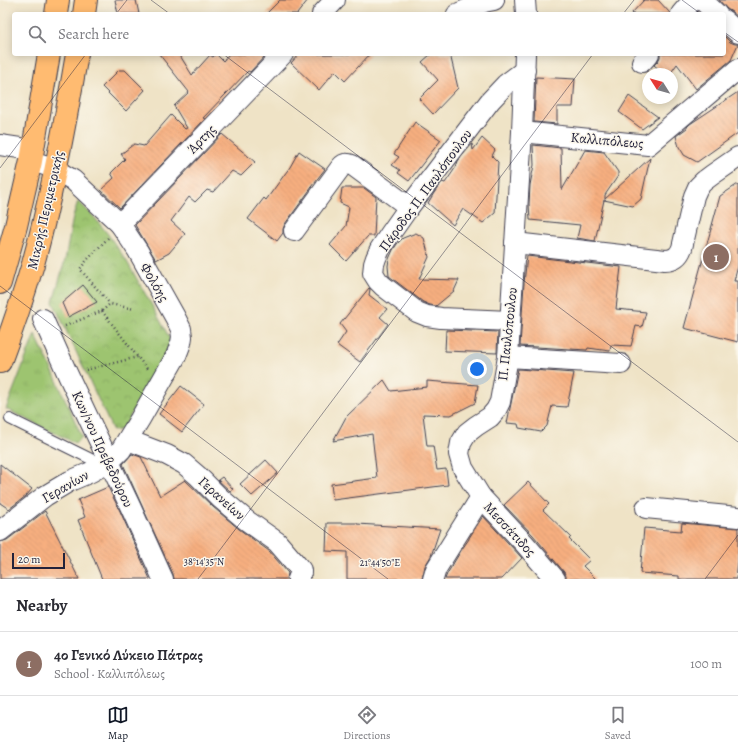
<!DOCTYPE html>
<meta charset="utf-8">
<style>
:root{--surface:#fff;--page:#f7f7f7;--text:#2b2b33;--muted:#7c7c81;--line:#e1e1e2;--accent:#111827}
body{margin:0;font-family:Alegreya,serif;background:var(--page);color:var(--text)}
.compass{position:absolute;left:642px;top:68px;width:36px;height:36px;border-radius:50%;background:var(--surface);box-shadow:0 2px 10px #0003;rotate:307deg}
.scale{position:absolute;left:12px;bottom:10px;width:53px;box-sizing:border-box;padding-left:4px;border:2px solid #22223b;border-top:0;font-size:11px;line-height:14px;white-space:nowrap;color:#22223b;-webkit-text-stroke:3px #fbf7ec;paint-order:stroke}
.you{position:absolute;left:477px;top:369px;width:14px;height:14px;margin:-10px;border:3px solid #fff;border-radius:50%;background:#1a73e8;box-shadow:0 0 0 6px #1a73e833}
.badge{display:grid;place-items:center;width:26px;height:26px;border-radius:50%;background:var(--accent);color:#fff;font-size:13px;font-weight:700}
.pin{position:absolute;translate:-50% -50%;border:2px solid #fff;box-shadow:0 1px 4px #0006}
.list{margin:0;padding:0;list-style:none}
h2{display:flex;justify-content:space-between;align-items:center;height:52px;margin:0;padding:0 16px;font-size:17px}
h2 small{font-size:13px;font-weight:400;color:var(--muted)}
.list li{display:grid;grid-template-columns:26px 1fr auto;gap:12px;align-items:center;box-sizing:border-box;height:64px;padding:0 16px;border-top:1px solid var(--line)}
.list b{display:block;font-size:15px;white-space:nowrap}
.list p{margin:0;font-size:13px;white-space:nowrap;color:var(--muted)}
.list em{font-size:13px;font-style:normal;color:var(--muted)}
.icon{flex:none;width:22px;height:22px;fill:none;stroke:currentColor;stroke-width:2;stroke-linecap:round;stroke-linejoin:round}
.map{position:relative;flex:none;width:738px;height:579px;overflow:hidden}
.search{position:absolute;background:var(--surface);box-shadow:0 2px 10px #0003;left:12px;right:12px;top:12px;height:44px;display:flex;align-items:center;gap:10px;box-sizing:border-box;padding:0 14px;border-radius:4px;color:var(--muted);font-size:15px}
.sheet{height:116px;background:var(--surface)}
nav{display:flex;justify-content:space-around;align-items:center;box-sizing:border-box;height:56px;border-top:1px solid var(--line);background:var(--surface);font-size:11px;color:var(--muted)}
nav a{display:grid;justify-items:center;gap:2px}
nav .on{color:var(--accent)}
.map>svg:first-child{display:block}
.grass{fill:url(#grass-tufts);stroke:#607356}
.park{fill:url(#park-crowns);stroke:#607356}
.building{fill:url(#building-back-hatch)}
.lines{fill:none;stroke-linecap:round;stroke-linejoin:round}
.lane-casing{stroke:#413f50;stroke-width:12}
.street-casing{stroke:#413f50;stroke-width:22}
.primary-casing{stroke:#413f50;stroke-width:24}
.path{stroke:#413f50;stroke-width:2.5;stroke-dasharray:1 3;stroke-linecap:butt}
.lane{stroke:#fff;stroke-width:10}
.street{stroke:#fff;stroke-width:20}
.primary{stroke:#ffbb71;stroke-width:22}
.ticks{fill:none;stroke:#22223b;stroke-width:1;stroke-opacity:0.45}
.labels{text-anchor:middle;stroke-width:3;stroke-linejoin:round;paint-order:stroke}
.street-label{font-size:14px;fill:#22223b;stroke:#fbf7ec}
.ticks-label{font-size:10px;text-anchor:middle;fill:#22223b;stroke:#fbf7ec;stroke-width:3;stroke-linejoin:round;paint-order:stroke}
</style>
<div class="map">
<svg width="738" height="579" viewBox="0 0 738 579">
<defs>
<pattern id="grass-tufts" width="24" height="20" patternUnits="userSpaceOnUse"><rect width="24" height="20" fill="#9dc470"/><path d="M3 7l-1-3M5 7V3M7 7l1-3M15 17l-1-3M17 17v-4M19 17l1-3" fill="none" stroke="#87a862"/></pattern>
<pattern id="park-crowns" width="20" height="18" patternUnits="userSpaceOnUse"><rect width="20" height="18" fill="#9dc470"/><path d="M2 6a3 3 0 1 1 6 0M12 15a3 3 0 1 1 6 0" fill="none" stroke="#87a862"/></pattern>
<pattern id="building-back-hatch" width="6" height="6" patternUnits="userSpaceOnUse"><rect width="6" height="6" fill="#f7af7f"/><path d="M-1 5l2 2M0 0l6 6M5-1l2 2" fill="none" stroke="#d3966f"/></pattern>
</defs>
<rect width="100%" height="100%" fill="#fbf7ec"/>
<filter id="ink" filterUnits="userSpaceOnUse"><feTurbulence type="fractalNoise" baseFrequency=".025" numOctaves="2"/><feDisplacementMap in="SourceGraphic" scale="8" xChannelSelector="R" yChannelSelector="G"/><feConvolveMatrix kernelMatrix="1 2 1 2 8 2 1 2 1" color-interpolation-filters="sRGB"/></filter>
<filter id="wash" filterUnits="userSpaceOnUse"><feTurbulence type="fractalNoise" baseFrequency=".012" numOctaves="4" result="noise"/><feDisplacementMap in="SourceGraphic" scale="16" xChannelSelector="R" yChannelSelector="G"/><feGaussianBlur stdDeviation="0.9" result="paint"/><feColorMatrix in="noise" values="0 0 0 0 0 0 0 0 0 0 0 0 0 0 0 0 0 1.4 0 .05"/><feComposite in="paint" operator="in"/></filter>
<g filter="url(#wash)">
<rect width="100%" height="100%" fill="#efe3c6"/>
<path class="grass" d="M35,334L54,374L82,437L75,443L6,409Z"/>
<path class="park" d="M78,201L94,217L107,233L126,260L154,309L170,339V348L149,382L123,429L113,431L53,302L65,260L73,217Z"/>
<g id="blocks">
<g class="building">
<path d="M115,0H136L139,14H118Z"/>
<path d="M280,0H308L297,14H266Z"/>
<path d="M644,0H658L670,13V14H631Z"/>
<path d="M719,0H738V17L732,12L727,9Z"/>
<path d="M724,36L730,42L735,44H738L731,60L696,89L677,64L670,74H662L661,71L654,65L658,61L660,57V54H724Z"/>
<path d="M159,54H179L192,75L210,55L213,57L216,54L223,61L229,54H267L250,72L248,71L203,118L205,119L120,208L101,190L114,178L111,173L125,159L121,154L134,144L144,146L171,115L185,129L187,128L174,106L189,92Z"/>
<path d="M299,54H370L345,81L335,71L319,90L291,63Z"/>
<path d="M431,54H450L458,88L433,114L419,99L438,80L422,62Z"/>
<path d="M119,70H125L145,90L126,111L102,87Z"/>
<path d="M536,77L575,79L573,107H557V124L534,122Z"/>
<path d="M738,92V133L697,162L684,155L683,153L679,147L676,136L687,128V127L690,124Z"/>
<path d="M629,96L658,117L642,129L619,112Z"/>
<path d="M415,122L441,140L409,181L398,173L400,170L392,165L399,157L394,154Z"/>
<path d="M222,134L255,162L241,176L232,171L213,192L207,190L195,202L189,197L171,221L185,234L169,253L156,260L135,225Z"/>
<path d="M482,138L495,150L492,156L498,162L495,213L483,223L463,209L453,225L428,203L434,193L442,182L445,183L456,167L458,161L472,144L473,150Z"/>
<path d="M533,145L561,148L562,190L585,150L604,152L618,172V176L605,195V199L650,158L641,199L633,206L604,200L595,241L577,238L580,225L530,220L529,204L530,185L534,165Z"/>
<path d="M299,151L325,169L311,187H312L285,224L283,229V233L277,241L248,219L264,198L266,200L290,167Z"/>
<path d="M738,184V266L734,281H738V342L684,328L720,196Z"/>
<path d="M342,188H364L376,197L374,236H368L346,261L330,245L346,226L349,207L340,203Z"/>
<path d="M416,233L424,238L429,257L419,279L459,280L454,291L436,306L430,305L423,302L389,276L388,266L389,259L393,250L397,244L403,238Z"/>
<path d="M527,256L621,267L616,309L646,312L642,327L636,326L631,346L611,345L610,351L588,348L587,350L520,346L524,283Z"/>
<path d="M83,285L97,302L68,317L62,303Z"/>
<path d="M369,288L370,289L369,295L387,309L380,317L388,324L360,362L337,345L346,332L340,324Z"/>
<path d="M446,330L498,332L497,353L445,351Z"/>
<path d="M518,369L574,373L567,407L552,406L547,426L541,432L519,428L518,424L507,423Z"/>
<path d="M384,380L391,391L427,387V381L478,385L475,403L451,415L423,414L427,446H433L437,470L446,469L448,485L333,500L331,484L377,478L372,434L333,441L346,417Z"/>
<path d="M181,386L204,404L182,432L159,414Z"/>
<path d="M132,454L141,457L160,496L185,480L213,507L239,529L269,551L288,573L287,579H174L173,574L123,464Z"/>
<path d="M266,460L278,473L252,496L240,484Z"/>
<path d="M0,464L32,489L26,496L9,509L0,503Z"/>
<path d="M222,477L233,489L230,491L218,480Z"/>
<path d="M528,482L549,504L543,510L571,537L569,539L590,560L583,566L596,579H566V576L564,572L533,535L504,505Z"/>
<path d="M108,487L120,511L150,579H102L78,520L85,517L78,500Z"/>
<path d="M45,511L79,579H0V542L7,540Z"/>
<path d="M483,516L522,558L502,579H445L447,574L462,549L469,539V538Z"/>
<path d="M327,523H357V524L440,529L431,556L425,566L422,579H347V552L326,551Z"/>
<path d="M682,523L738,528V562L736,579H679V576L640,573L644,528L681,531Z"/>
</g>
</g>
</g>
<g filter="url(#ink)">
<use href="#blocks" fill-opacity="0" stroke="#413f50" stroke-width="1"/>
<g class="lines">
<g class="lane-casing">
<path id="lane" d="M10,419L103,465"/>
</g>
<g class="street-casing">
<g id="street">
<path d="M525,0L526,14"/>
<path d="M702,0L717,14"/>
<path d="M322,14L335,0"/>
<path d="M457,14L484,2L494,0"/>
<path d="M681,14L693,0"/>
<path d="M724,20L738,33"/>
<path d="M642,62L649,54"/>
<path d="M522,132L648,145L738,69"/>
<path d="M0,145L33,150"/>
<path d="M120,224L283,54"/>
<path d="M294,231L341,167C344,163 347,163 352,165L409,207"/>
<path d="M515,243L665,260C674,260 679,256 682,248L694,196L698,187L704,181L712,175L738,157"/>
<path d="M43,319L68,375L130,506L163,579"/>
<path d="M510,321L441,318L427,316L417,312L383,286L378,281L373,273L374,264L376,258L380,249L390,234L409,207L490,101L506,84L525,70"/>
<path d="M508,357L621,364"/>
<path d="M128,440L167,455L184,464L198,476L220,498L246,520L277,542L296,564L301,570V573L298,579"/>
<path d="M481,497L524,543L555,579"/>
<path d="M646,508L738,517"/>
<path d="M0,531L45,496L70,481L91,472L109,462L121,450L140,419L176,356L181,343L182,337L181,329L175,317L138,251L120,224L73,180L51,167L31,161"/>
<path d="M433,579L436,569L481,497L463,468L459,454L461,443L467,433L476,426L490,417L496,410L500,402L508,357L522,132L525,54"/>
</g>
</g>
<g class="primary-casing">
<g id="primary">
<path d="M56,14L58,0"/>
<path d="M84,14L86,0"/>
<path d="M0,283L16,226L31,161L49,54"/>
<path d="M0,362C12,330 23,297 33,264C52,195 65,125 77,54"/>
</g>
</g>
<g class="path">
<path d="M108,238L87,260L80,269L110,304"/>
<path d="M102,311L147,369"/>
<path d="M65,326L102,311L110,304L134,309"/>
<path d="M86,370L138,357"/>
</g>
<use href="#lane" class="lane"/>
<use href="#street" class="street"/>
<use href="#primary" class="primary"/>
</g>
</g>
<path class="ticks" d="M151,0L170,14M682,0L701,14M116,14L127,0M623,14L634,0M724,32L738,42M223,54L738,442M0,168L86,54M0,286L388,579M198,579L593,54M705,579L738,535"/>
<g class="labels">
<g class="street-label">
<text transform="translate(201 139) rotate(-46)" y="5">Άρτης</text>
<text transform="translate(607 140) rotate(5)" y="5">Καλλιπόλεως</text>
<text transform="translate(425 190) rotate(-54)" y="5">Πάροδος Π. Παυλόπουλου</text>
<text transform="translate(45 210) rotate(-77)" y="5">Μικρής Περιμετρικής</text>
<text transform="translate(155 282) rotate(60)" y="5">Φολόης</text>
<text transform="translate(507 334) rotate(-84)" y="5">Π. Παυλόπουλου</text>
<text transform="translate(103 449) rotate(65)" y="5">Κων/νου Πρεβεδούρου</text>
<text transform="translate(65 486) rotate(-30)" y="5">Γερανίων</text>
<text transform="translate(222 498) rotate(42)" y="5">Γερανείων</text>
<text transform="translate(510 529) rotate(47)" y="5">Μεσσάτιδος</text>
</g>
</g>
<g class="ticks-label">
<text x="204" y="565">38°14'35"N</text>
<text x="380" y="566">21°44'50"E</text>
</g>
</svg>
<svg class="compass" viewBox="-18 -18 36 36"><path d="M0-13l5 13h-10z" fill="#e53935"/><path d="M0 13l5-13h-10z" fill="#7c7c81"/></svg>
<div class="scale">20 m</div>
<div class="you"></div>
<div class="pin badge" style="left:716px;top:257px;background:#8d6e63">1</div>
<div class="search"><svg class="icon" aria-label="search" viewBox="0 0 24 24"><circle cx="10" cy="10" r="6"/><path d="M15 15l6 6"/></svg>Search here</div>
</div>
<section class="sheet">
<h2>Nearby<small></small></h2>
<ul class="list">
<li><span class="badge" style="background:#8d6e63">1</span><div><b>4ο Γενικό Λύκειο Πάτρας</b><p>School · Καλλιπόλεως</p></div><em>100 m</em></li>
</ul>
</section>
<nav>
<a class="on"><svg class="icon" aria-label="map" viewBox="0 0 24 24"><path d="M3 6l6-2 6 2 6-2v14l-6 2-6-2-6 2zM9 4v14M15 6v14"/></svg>Map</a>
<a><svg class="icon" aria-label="directions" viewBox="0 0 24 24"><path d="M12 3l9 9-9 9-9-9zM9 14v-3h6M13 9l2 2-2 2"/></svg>Directions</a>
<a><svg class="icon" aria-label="saved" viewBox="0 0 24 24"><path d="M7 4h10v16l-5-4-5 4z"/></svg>Saved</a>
</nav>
